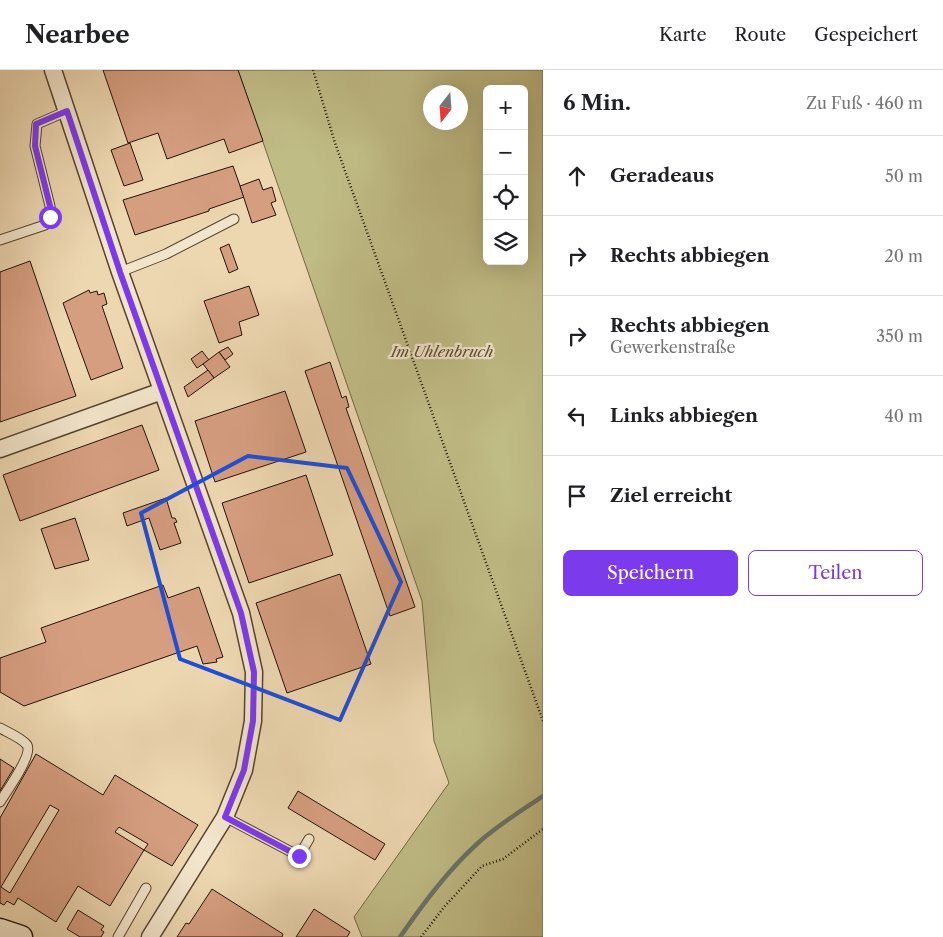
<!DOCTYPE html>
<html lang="de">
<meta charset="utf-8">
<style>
:root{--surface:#fff;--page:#f2f2f2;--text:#202124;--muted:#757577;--line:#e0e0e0;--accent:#7c3aed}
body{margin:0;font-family:"Libre Caslon Text",serif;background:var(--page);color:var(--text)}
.controls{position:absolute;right:15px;top:15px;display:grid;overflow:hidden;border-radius:8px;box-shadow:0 5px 20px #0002}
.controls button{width:45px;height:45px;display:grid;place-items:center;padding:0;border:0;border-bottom:1px solid var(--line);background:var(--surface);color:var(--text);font:25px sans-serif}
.compass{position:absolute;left:423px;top:15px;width:45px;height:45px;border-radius:50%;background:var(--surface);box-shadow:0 5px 20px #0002;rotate:197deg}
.stop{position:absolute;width:15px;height:15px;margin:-11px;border:4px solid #7c3aed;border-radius:50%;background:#fff}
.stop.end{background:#7c3aed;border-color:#fff;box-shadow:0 1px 5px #0008}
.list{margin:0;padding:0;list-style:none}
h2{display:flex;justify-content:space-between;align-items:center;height:65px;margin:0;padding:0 20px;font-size:21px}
h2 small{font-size:16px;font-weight:400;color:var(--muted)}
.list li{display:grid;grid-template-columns:32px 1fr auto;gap:15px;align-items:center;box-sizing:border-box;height:80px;padding:0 20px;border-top:1px solid var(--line)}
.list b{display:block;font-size:19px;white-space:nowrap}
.list p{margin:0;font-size:16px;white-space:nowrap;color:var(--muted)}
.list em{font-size:16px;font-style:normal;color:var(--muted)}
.actions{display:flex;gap:10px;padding:15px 20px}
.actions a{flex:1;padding:11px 0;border:1px solid var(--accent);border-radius:8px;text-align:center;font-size:18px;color:var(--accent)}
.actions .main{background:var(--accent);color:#fff}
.icon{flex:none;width:28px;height:28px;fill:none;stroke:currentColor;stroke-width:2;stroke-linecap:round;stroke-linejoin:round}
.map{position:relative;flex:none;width:543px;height:867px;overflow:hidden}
header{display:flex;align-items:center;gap:30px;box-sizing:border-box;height:70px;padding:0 25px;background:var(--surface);border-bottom:1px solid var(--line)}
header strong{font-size:24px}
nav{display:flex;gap:28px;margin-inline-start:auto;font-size:18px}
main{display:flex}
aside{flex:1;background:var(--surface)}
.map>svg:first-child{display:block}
.green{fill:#c0bc86;stroke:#716745;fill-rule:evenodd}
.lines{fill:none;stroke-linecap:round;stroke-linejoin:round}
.stream{stroke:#69766b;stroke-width:4.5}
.building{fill:#d69e81;stroke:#221204;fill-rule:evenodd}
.service-casing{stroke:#55432f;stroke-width:11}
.minor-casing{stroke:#55432f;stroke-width:19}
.secondary-casing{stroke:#221204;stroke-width:25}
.path{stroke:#221204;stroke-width:2.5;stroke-dasharray:1 2.5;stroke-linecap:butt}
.service{stroke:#f3e5cc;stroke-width:9}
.minor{stroke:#f3e5cc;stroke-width:16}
.secondary{stroke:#f3e5cc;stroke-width:22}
.route{stroke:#7c3aed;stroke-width:6}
.marked{fill:none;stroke:#1d4ed8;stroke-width:4;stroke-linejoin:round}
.labels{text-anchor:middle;stroke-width:4.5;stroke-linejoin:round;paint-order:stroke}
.park-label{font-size:15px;font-style:italic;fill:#594e32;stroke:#f3e5cc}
</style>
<header>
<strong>Nearbee</strong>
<nav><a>Karte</a><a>Route</a><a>Gespeichert</a></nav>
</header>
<main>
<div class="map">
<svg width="543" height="867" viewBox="0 0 543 867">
<rect width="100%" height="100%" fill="#edd7b1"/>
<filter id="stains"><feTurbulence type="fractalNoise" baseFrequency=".004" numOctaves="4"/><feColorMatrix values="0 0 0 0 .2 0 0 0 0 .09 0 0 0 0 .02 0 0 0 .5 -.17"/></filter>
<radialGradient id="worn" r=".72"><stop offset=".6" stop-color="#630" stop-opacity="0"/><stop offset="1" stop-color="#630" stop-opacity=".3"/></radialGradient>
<path class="green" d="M238,0H543V867H362L354,847L449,713L434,671L422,531ZM487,19H524V191H487ZM430,22H460V52H430Z"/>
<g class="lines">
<path class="stream" d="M400,867C423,834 448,800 478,773C498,755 521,741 543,726"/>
</g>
<g class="building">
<path d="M103,0H238L263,71L229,83L224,69L167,89L158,63L128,73Z"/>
<path d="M130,73L143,110L124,116L111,80Z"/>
<path d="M233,96L244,127L209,139V141L135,165L123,130Z"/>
<path d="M259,109L263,120L272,117L276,131L271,133L276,145L252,153L240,116Z"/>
<path d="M229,174L238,199L229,203L220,178Z"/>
<path d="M30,191L76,326L0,352V202Z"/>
<path d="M249,216L259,245L239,252L242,265L219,273L204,231Z"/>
<path d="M89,220L90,223L97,221L98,225L104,223L107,234L102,236L123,298L91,310L63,233Z"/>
<path d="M228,277L233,284L225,290L219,282Z"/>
<path d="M202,281L209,290L197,298L191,289Z"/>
<path d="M219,282L230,297L214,308L203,294Z"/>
<path d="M330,292L342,328L346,326L349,337L346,338L415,537L390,546L305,301Z"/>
<path d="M208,300L214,308L188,327L184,317Z"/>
<path d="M285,321L306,382L215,412L195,351Z"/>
<path d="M142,355L159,400L20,451L3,405Z"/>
<path d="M306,405L333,485L249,513L222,433Z"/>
<path d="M166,428L172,448H175L177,452L174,453L181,473L160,480L149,448L127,456L123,443Z"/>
<path d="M75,448L89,490L55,499L41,459Z"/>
<path d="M340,504L371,594L287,623L256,533Z"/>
<path d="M163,515L168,528L199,517L223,587L216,589L217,592L203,594L197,576L24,636L0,622V588L46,572L41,558Z"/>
<path d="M36,684L103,725L115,705L198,755L172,796L144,780L110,836L78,816L56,852L18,828L14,835L7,831L4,835L0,833V748ZM50,735L59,740L10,823L1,817ZM119,757L148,774L144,780L115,762Z"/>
<path d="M0,689L14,698L0,721Z"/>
<path d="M298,721L385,774L375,790L288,738Z"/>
<path d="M212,819L283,864L282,867H177L186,853L189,854Z"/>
<path d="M314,839L350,862L347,867H296Z"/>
<path d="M78,840L104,856L101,860L104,862L101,867H80L67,859Z"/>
</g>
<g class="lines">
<g class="service-casing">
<g id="service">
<path d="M0,170L45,155L50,147V136L35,76L37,54L67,41"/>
<path d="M120,202L166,184L234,149"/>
<path d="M0,658C7,662 22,668 27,675C33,685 6,722 0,732"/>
<path d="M225,747L299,786L309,769"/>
<path d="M118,867L146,818"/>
</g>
</g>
<g class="minor-casing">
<g id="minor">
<path d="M53,0L120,202L241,543L254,602L253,651L244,700L225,747L150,867"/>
<path d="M0,379L162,321"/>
</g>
</g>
<g class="secondary-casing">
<path id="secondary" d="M0,860L21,867"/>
</g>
<g class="path">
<path d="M313,0L335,73L543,651"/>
<path d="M421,867L445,836L482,796L503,789L543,759"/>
</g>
<use href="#service" class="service"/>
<use href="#minor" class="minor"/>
<use href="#secondary" class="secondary"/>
</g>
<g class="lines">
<path class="route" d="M50,147V136L35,76L36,54L67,41L120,202L241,543L254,602L253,651L244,700L225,747L299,786"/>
</g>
<path class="marked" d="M248,386L347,398L401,512L340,650L180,589L141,443Z"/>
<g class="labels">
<g class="park-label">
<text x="442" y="287">Im Uhlenbruch</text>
</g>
</g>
<rect width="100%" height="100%" filter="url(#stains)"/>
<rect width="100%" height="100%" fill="url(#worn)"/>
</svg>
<div class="controls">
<button>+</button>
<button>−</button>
<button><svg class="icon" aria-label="locate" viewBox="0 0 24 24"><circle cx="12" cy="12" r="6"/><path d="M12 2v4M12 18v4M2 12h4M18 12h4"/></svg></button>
<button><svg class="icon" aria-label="layers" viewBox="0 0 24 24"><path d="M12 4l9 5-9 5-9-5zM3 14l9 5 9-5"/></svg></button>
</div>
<svg class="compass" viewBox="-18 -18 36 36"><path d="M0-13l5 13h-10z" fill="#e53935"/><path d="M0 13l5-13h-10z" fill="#757577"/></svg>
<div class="stop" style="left:50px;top:147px"></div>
<div class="stop end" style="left:299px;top:786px"></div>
</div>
<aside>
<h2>6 Min.<small>Zu Fuß · 460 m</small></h2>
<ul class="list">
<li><svg class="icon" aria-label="ahead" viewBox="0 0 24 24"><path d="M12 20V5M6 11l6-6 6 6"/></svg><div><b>Geradeaus</b></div><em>50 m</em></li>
<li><svg class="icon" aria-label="right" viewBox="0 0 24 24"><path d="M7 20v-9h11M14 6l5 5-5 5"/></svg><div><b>Rechts abbiegen</b></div><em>20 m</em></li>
<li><svg class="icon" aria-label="right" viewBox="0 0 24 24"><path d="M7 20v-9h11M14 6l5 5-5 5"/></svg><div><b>Rechts abbiegen</b><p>Gewerkenstraße</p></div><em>350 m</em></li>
<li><svg class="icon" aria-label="left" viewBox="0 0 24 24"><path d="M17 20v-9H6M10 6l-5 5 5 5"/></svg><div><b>Links abbiegen</b></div><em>40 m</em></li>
<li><svg class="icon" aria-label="arrive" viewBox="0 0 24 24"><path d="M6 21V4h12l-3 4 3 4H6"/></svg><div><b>Ziel erreicht</b></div></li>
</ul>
<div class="actions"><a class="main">Speichern</a><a>Teilen</a></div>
</aside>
</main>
